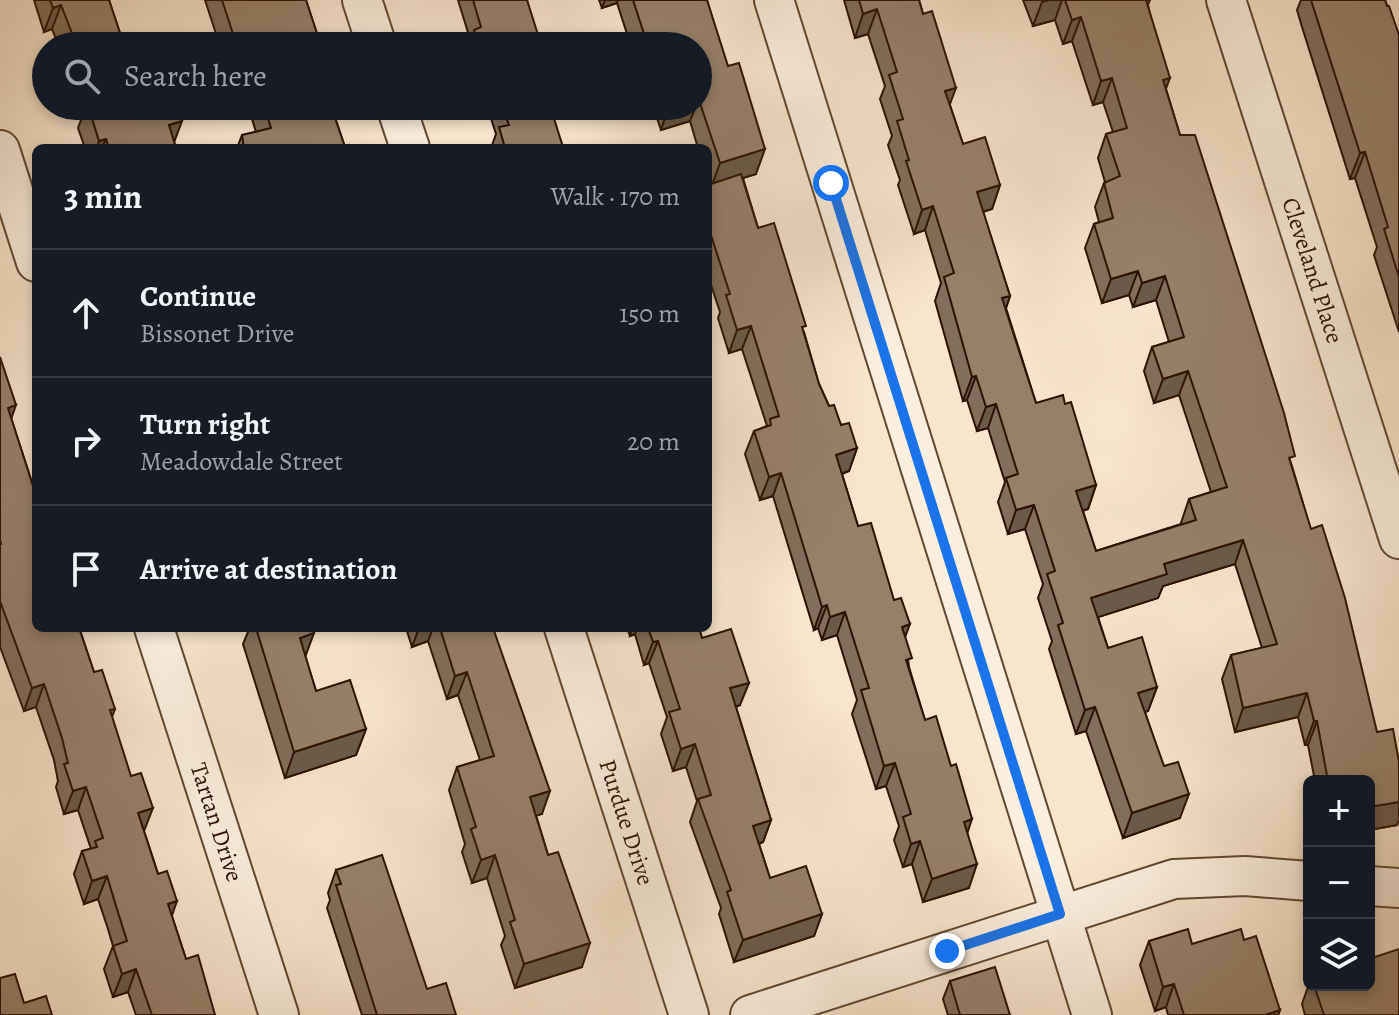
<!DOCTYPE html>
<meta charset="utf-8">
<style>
:root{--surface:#171b24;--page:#242831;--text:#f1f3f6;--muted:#9ea1a6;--line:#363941}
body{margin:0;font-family:Alegreya,serif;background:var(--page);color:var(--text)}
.controls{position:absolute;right:24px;bottom:24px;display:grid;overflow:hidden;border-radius:12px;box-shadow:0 4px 12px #0003}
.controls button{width:72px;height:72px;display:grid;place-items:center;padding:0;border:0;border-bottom:2px solid var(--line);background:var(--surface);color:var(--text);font:40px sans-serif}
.stop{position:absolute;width:24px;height:24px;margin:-18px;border:6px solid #1a73e8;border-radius:50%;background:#fff}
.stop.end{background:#1a73e8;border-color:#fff;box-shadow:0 2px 8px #0008}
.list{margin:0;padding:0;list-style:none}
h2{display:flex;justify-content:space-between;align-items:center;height:104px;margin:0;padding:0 32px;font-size:34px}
h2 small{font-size:26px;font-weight:400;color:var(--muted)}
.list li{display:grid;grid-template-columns:52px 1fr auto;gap:24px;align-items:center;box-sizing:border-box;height:128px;padding:0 32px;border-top:2px solid var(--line)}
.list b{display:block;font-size:30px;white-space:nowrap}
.list p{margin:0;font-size:26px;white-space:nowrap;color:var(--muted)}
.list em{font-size:26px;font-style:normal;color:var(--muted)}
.icon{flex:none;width:44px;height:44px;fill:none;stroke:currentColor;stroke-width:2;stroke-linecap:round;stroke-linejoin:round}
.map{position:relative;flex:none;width:1399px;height:1015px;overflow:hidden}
.search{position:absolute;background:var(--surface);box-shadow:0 4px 12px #0003;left:32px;top:32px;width:680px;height:88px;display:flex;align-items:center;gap:20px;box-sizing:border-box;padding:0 28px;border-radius:44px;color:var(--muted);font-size:30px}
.panel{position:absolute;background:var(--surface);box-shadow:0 4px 12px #0003;left:32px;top:144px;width:680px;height:488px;border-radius:12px}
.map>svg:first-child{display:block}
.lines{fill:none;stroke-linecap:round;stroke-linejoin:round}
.street-casing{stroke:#5f4833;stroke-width:42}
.street{stroke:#faeede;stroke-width:38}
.wall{fill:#816e5b;stroke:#2c1300;stroke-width:2}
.shaded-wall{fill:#695a4a;stroke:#2c1300;stroke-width:2}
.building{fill:#96806a;stroke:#2c1300;stroke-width:2}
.route{stroke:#1a73e8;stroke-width:10}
.labels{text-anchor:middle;stroke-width:7;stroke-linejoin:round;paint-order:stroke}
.street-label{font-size:24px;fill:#2c1300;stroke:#faeede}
</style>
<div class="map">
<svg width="1399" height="1015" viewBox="0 0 1399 1015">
<rect width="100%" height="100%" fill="#f7e5cc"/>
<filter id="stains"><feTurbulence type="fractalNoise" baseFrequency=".0025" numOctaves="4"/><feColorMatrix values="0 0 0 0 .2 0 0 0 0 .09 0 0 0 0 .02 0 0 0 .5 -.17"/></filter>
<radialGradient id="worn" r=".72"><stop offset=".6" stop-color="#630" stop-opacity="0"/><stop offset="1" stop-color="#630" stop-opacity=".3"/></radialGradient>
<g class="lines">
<g class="street-casing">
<g id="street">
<path d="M362,0L377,46"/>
<path d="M774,0L1092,1015"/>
<path id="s1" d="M1226,0L1399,539"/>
<path d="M396,106L410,148"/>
<path d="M0,150L36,262"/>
<path id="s2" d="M154,628L279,1015"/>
<path id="s3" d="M564,628L689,1015"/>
<path d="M1369,886L1399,888"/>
<path d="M750,1015L1174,879L1245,876L1309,881"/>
</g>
</g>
<use href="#street" class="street"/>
</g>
<g class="wall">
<path d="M34,0H109L124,45L157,46H59L52,29L44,32Z"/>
<path d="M205,0H306L321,46H220Z"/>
<path d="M458,0H527L538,46H468L470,39Z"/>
<path d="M599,0H707L756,174L743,178L758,228L804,332L819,384L829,406L857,448L849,471L842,474L858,526L905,636L909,667L925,720L967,832L969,888L923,902L912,864L903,867L894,840L899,826L886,786L876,789L852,714L857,700L837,635L822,640L818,628L814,630L773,496L760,500L745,454L754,431L767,426L742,349L729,353L718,318L720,312L708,276V185L710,184L708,179V148H698L690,121L661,130L653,106H698V46H631L617,3L602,8Z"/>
<path d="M844,0H919L950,105L963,144L1000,185L992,209L983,212L1010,296L1006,308L1036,403L1065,404L1096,485L1088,509L1083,511L1096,551L1181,524V523L1189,499L1211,492L1179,395L1154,403L1144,371L1152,347L1169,342L1156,300L1133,307L1129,295L1102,303L1085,248L1094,224L1099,222L1095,207L1104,183L1105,182L1098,158L1106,134L1113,132L1103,102L1093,105L1072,41L1063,44L1055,20L1033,26L1023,0H1150L1148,5L1166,89L1180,135L1292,466L1397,825L1369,830V781H1315L1308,745H1305L1298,717L1235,732L1222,679L1231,655L1262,648L1235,564L1163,586L1158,598L1098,617L1108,648L1157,687L1148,711L1145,712L1180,818L1123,838L1086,731L1076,734L1049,649L1052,641L1038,598L1043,584L1025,529L1008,534L998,502L1005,482L988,428L977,431L967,400L963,401L935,301L941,283L925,230L914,234L898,185L900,180L888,145L892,136L880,99L885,86L868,34L855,38Z"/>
<path d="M1301,0H1385L1399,35V332L1374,255L1377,247L1355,178L1350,179L1302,27L1297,10Z"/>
<path d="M81,106H177L174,142L176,148H85L78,128L84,112Z"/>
<path d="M248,106H331L345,147L350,148H237L242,135L256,132Z"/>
<path d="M487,106H550L562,148H491L496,134Z"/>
<path d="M0,357L11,418L80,630L94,672L115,709L112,717L144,831L186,959L215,1015H136L128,992L113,997L104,969L113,946L108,929L98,899L84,904L74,874L82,851L91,849L78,810L64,814L56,787L58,781L54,760L36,707L24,711L0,647Z"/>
<path d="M246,628H312L305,656L316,691L366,729L356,755L285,778L243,644L248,632Z"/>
<path d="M406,628H493L542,814L536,815L582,967L515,988L501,945L505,936L487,878L472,883L462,852L465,844L449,790L457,767L480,760L458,695L447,699L428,641L412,647Z"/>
<path d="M627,628H699L702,638L740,705L736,707L771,820L763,842L759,844L770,878L822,914L814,936L734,962L719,914L721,908L690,822L697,801L686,767L673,771L661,734L667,717L649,663L644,665L635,634L630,636Z"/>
<path d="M336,870L427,989L456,1015H362L327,908L330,900L328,893Z"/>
<path d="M1244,940L1280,1010L1278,1015H1168L1166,1007L1155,1011L1140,965L1149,941L1192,944Z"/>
<path d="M950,981L1010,1015H948L943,999Z"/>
<path d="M1309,984L1369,985L1399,1015H1305L1302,1004Z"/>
</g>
<g class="shaded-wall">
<path d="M605,0H618L617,3L602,8Z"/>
<path d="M1049,0H1062L1055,20L1033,26L1042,2Z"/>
<path d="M61,5L52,29L44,32L53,8Z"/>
<path d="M877,9L868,34L855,38L863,14Z"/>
<path d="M1081,17L1072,41L1063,44L1072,20Z"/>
<path d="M243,38L240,46H233L235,40Z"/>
<path d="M540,41L538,46H529L530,44Z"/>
<path d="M1112,78L1103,102L1093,105L1101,81Z"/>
<path d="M1170,78L1161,102L1163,80Z"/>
<path d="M956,88L947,112L945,91Z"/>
<path d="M669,106H696L690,121L661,130Z"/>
<path d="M182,121L173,145L169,125Z"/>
<path d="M106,139L102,148H97L99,141Z"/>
<path d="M765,149L756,174L711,188L720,163Z"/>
<path d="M1365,152L1355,178L1350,179L1360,153Z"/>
<path d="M1000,185L992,209L969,216L977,192Z"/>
<path d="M933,206L925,230L914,234L922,210Z"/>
<path d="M1138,271L1129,295L1102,303L1111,279Z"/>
<path d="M1165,276L1156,300L1133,307L1142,283Z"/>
<path d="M1010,296L1002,320V298Z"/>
<path d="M751,326L742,349L729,353L737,330Z"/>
<path d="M1188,371L1179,395L1154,403L1163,379Z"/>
<path d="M976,376L967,400L963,401L972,377Z"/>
<path d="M996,404L988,428L977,431L986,407Z"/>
<path d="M16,405L8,428V408Z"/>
<path d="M857,448L849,471L828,478L836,455Z"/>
<path d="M781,473L773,496L760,500L769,477Z"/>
<path d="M1096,485L1088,509L1068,515L1076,491Z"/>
<path d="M1034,505L1025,529L1008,534L1016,510Z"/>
<path d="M1243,540L1235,564L1163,586L1158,598L1083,622L1091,598L1164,564Z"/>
<path d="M827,605L818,628L814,630L822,607Z"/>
<path d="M845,612L837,635L822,640L830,617Z"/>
<path d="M910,624L901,648L902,627Z"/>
<path d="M419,628H433L428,641L412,647Z"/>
<path d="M632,628H637L635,634L630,636Z"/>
<path d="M314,633L304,660L300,638Z"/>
<path d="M658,641L649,663L644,665L653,642Z"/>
<path d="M467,672L458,695L447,699L455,676Z"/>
<path d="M749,683L740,705L722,711L730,688Z"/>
<path d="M44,684L36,707L24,711L32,688Z"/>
<path d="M1157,687L1148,711L1129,717L1138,693Z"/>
<path d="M1307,693L1298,717L1235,732L1243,708Z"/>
<path d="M1095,707L1086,731L1076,734L1085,710Z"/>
<path d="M1314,721H1317L1308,745H1305Z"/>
<path d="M366,729L356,755L285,778L294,752Z"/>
<path d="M695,744L686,767L673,771L681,749Z"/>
<path d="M895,763L886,786L876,789L884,766Z"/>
<path d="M86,787L78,810L64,814L73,791Z"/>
<path d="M550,791L542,814L522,820L530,797Z"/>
<path d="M1189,794L1180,818L1123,838L1132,813Z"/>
<path d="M1399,802V820L1397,825L1369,830V807Z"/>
<path d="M153,808L144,831L138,813Z"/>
<path d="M972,819L964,843V822Z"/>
<path d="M771,820L763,842L744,848L753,826Z"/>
<path d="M920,841L912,864L903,867L911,844Z"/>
<path d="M495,855L487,878L472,883L481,860Z"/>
<path d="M977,864L969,888L923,902L932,879Z"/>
<path d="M107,876L98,899L84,904L92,881Z"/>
<path d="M177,901L169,924L168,904Z"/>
<path d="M822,914L814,936L734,962L743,940Z"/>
<path d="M590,943L582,967L515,988L524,964Z"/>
<path d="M136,969L128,992L113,997L122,974Z"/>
<path d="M1174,984L1166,1007L1155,1011L1163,987Z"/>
<path d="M1280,1010L1278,1015H1265Z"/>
</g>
<g class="building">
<path d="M50,0H109L124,45L154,36L157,46H77L61,5L53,8Z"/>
<path d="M222,0H306L321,46H246L243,38L235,40Z"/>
<path d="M473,0H527L540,41L530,44V46H479L474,30L481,27Z"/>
<path d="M633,0H707L728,66L739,63L765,149L720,163L698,97V46H648Z"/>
<path d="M859,0H919L923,14L932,11L956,88L945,91L963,144L985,137L1000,185L977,192L1010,296L1002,298L1036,403L1063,395L1065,404L1071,402L1096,485L1076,491L1096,551L1196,520L1189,499L1227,487L1188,371L1163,379L1152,347L1184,337L1165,276L1142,283L1138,271L1111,279L1094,224L1113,218L1104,183L1120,176L1106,134L1127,128L1112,78L1101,81L1081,17L1072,20L1065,0H1146L1170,78L1163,80L1180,135H1195L1284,413L1295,456L1289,458L1311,529L1322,525L1345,598L1377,732L1393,729L1399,762V802L1369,807V781H1328L1317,721H1314L1307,693L1243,708L1231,655L1277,644L1243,540L1164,564L1167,574L1091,598L1108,648L1142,637L1157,687L1138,693L1164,766L1178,762L1189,794L1132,813L1095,707L1085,710L1058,625L1063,623L1047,574L1055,571L1034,505L1016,510L1006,478L1018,474L996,404L986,407L976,376L972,377L944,277L954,273L933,206L922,210L906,161L909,160L897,121L903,119L889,75L897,72L877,9L863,14Z"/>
<path d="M1311,0H1385L1387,6H1389L1399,35V277L1384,229L1388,227L1365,152L1360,153Z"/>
<path d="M88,106H177L182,121L169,125L176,148H109L106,139L99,141Z"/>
<path d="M264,106H331L345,147L349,145L350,148H244L242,135L271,128Z"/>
<path d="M502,106H550L563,147L559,148H505L499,127L509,125Z"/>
<path d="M741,174L758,228L774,223L806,326L802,327L819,384L829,406L834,405L841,425L849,423L857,448L836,455L858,526L871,523L894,600L901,598L910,624L902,627L912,658L906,660L925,720L936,716L951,766L956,764L972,819L964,822L977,864L932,879L920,841L911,844L903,817L911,814L895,763L884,766L861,690L869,688L845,612L830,617L827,605L822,607L781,473L769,477L754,431L771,425L770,419L779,416L751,326L737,330L726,295L730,294L708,226V185Z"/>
<path d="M0,357L16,405L8,408L33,486L36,485V628H79L94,672L102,670L115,709L110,710L131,776L141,773L153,808L138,813L158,874L167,871L177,901L168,904L186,959L198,955L215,1015H152L136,969L122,974L113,946L127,941L116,906L107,876L92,881L82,851L97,847L95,841L103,838L86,787L73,791L64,764L68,763L62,738L44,684L32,688L0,601V544H1L0,540Z"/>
<path d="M256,628H312L314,633L300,638L316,691L350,680L366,729L294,752Z"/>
<path d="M440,628H493L550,791L530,797L548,855L558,852L590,943L524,964L510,922L515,920L495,855L481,860L471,829L476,827L457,767L494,756L467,672L455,676Z"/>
<path d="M648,628H699L702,638L731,629L749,683L730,688L771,820L753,826L770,878L806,866L822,914L743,940L727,892L731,890L698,799L711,795L695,744L681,749L669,712L680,709L658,641L653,642Z"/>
<path d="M382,855L427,989L446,983L456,1015H377L336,885L341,884L336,870Z"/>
<path d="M1188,929L1192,944L1241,929L1244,940L1256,936L1280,1010L1265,1015H1184L1174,984L1163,987L1149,941Z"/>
<path d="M1399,949V1015H1324L1314,985H1369V959Z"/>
<path d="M995,967L1010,1015H960L950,981Z"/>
<path d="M15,974L24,1003L46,996L52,1015H0V978Z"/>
</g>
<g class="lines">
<path class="route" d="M831,183L1060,914L947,951"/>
</g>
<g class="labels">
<g class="street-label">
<text dy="8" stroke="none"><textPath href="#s1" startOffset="284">Cleveland Place</textPath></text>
<text dy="8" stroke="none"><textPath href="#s2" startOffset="204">Tartan Drive</textPath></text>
<text dy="8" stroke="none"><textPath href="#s3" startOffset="204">Purdue Drive</textPath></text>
</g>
</g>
<rect width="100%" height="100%" filter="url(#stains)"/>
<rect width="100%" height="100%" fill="url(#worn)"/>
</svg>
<div class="controls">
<button>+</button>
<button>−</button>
<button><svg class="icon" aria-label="layers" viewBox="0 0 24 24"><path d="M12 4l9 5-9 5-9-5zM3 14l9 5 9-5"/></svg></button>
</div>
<div class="stop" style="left:831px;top:183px"></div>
<div class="stop end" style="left:947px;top:951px"></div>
<div class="search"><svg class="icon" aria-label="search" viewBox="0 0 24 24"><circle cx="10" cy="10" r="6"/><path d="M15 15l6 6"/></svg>Search here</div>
<section class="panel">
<h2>3 min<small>Walk · 170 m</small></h2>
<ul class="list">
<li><svg class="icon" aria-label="ahead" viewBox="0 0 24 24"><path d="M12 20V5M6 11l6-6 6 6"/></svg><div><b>Continue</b><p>Bissonet Drive</p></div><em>150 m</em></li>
<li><svg class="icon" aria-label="right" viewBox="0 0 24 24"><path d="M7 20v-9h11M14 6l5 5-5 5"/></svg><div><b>Turn right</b><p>Meadowdale Street</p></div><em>20 m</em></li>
<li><svg class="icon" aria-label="arrive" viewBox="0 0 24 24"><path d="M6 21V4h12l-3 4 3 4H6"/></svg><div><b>Arrive at destination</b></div></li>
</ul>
</section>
</div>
